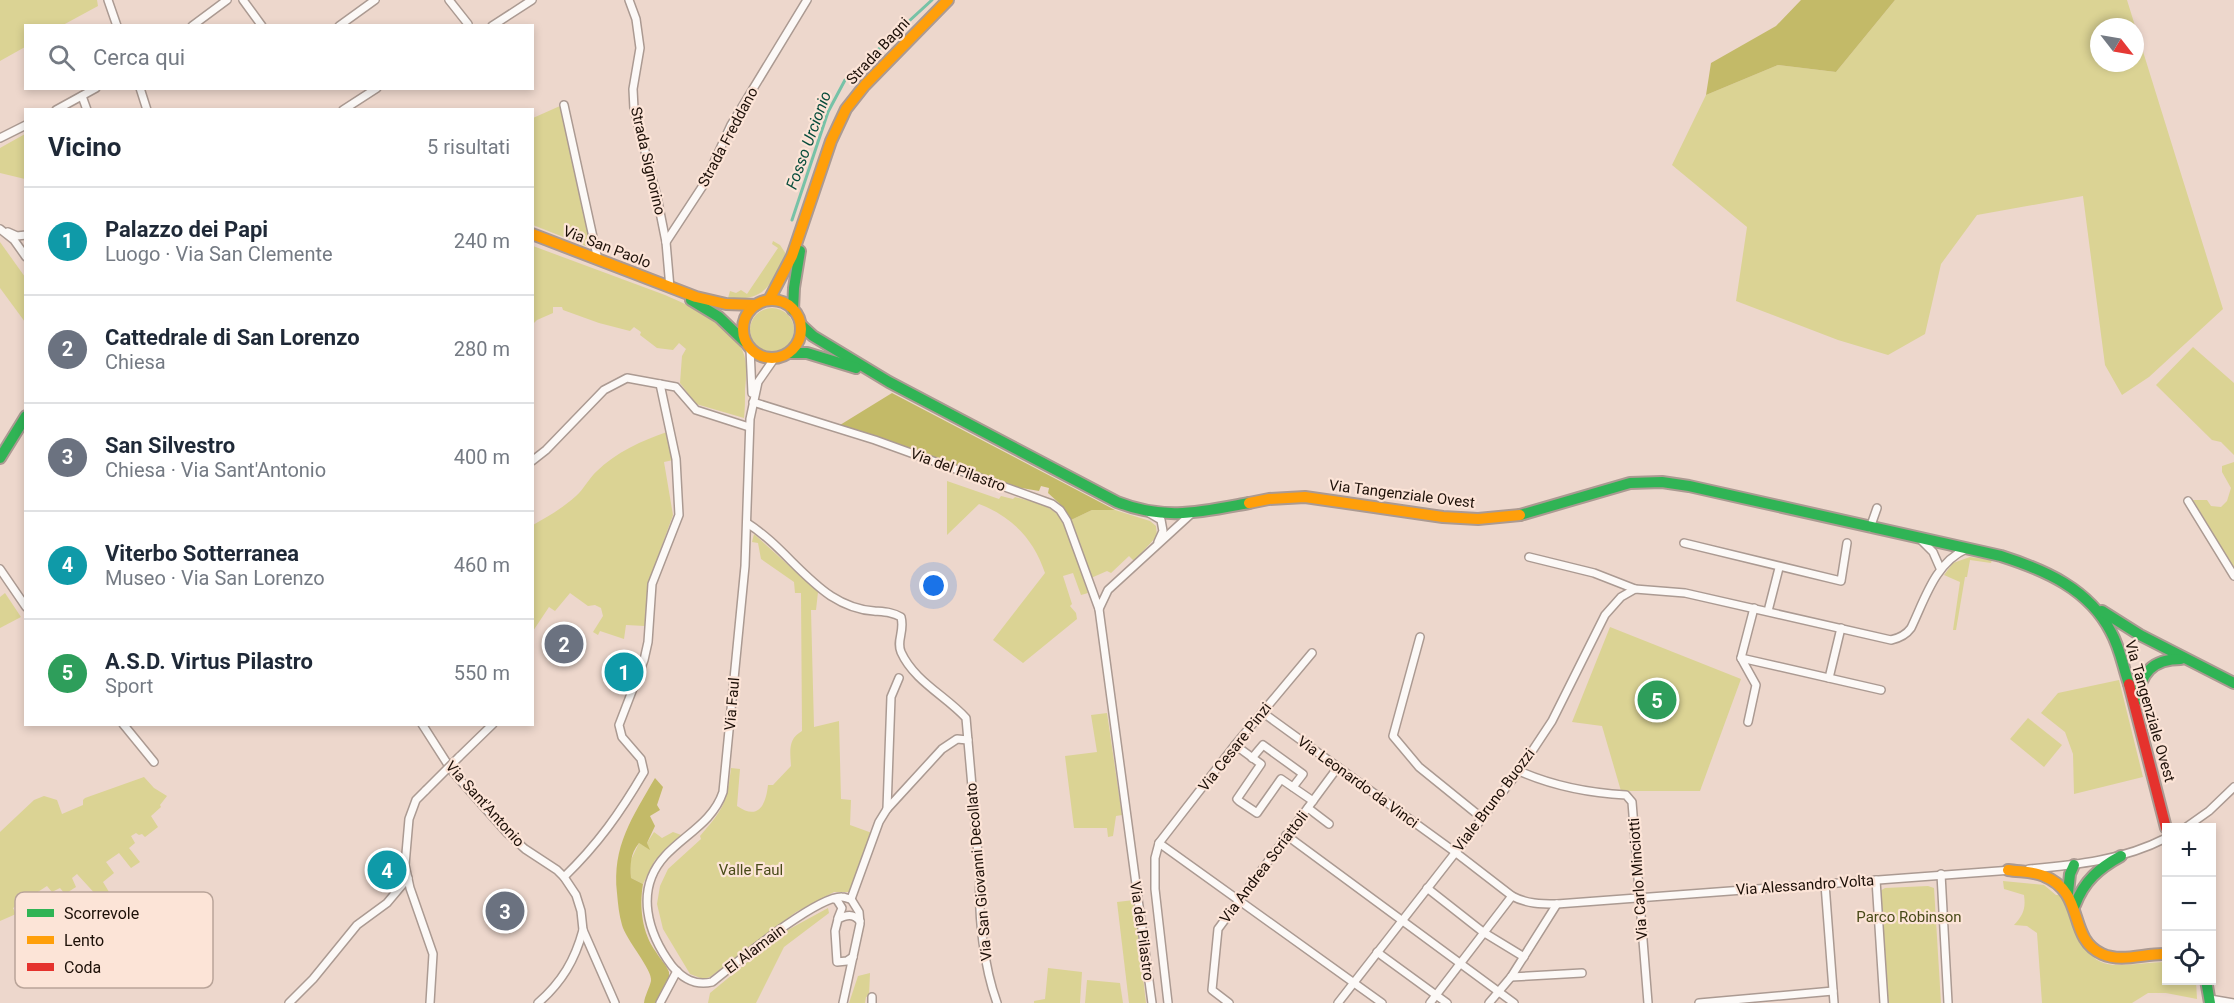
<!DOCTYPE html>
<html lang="it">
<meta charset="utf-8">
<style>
:root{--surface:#fff;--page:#f2f2f3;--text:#1f2937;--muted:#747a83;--line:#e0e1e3;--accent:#0f766e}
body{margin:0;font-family:Roboto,sans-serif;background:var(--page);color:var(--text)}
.controls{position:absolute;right:18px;bottom:18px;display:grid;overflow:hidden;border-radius:0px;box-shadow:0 3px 9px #0003}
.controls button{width:54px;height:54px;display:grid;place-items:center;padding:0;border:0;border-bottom:2px solid var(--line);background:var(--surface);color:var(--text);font:30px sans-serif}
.compass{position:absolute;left:2090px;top:18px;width:54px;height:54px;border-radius:50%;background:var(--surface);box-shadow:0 3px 9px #0003;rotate:121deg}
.you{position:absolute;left:934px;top:586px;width:21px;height:21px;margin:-15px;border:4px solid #fff;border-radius:50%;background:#1a73e8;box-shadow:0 0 0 9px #1a73e833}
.badge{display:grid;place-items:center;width:39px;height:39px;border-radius:50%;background:var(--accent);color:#fff;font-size:20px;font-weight:700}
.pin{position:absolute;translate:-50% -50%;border:3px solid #fff;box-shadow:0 2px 6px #0006}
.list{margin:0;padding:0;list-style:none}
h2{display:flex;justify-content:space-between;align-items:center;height:78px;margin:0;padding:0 24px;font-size:26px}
h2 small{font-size:20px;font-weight:400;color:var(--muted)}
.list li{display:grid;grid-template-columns:39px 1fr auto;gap:18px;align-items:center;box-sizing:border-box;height:108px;padding:0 24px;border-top:2px solid var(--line)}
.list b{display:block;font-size:22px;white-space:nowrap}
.list p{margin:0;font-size:20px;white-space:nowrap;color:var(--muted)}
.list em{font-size:20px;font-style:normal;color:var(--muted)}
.icon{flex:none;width:33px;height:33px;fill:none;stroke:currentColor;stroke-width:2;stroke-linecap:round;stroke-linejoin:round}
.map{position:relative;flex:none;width:2234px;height:1003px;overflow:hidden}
.search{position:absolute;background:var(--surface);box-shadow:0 3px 9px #0003;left:24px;top:24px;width:510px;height:66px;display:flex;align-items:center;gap:15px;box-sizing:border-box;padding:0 21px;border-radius:0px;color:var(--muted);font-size:22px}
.panel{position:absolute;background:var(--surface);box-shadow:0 3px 9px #0003;left:24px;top:108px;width:510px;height:618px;border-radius:0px}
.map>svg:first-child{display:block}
.green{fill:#dbd394;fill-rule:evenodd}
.forest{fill:#c3ba68}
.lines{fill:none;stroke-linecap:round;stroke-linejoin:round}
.stream{stroke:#77c2a7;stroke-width:3}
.street-casing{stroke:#ab9a92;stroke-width:10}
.fast-casing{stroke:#ab9a92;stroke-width:14}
.slow-casing{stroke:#ab9a92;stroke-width:14}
.jam-casing{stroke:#ab9a92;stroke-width:14}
.street{stroke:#fcf9f7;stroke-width:7}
.fast{stroke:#30b455;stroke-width:10}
.slow{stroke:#ff9f0a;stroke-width:10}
.jam{stroke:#e5322d;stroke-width:10}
.street-bridge-casing{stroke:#ab9a92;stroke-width:10;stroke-linecap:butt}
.street-bridge{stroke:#fcf9f7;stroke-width:7}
.labels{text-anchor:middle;stroke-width:4.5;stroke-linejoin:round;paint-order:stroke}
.street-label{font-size:15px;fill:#1d1008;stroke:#fce4d7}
.park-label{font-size:15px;fill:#484a18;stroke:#fce4d7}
.water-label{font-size:16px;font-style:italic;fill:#084d3c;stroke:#fce4d7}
.key{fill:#fce4d7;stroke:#b9a499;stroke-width:1.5}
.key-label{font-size:16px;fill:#1d1008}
</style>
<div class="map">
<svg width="2234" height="1003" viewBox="0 0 2234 1003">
<rect width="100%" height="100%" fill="#edd7cc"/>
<g class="green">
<path d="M0,0H97L98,6L63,25L26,26L25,47L0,61Z"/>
<path d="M1895,0H2127L2223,309L2149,377L2122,395L2105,365L2083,196L1977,215L1941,264L1925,334L1888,355L1838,340L1736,301L1747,227L1672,165L1706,95L1778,65L1836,72ZM2099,27H2135V63H2099Z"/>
<path d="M560,106L591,248L533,225V118Z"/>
<path d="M25,134V179L0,173V148Z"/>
<path d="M773,241L780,245L786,254C772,283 766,302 728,298L730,291L736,293L741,290L747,294L778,248L772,244Z"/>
<path d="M0,242L25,277V322L0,288Z"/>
<path d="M533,246L665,295C690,306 734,325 743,352C748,364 746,378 745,390C745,400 745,409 744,418L696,404L680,383L682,356L686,349L679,343L673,350L657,348L640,335L641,332L634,327L630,331L599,323L563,310L562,307H553V313L537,320L533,324Z"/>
<circle cx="772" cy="330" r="22"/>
<path d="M2193,347L2234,383V455L2221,442L2212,440L2156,385Z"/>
<path d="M667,432L673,460L664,462L673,515L648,584L645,626L626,625L624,639L600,631L598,635L593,632L603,616L601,608L595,605L588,606L570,593L555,611L549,607L533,631V525C547,517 563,508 576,496C584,489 589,478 597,471C615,453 643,440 667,432Z"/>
<path d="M2234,462V568L2193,500H2207L2211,506L2221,507L2227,501L2231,488L2222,472V466Z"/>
<path d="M947,481L999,499L1001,496L1013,499L1015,497C1033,502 1051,504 1063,521L1088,593L1081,595L1073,573L1063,576L1072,604L1070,606L1076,613L1077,619L1023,663L993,640L1045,573C1034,540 1013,517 979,504L947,535Z"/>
<path d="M1092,510H1115L1150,521L1156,526L1157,536L1134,561L1129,556L1111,573L1107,571L1091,578L1071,520Z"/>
<path d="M754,534L818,592L816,610H811L814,727L839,721L841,799L851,800L850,825L872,833L850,892H834L796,912L710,977L703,979L690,974L663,929L657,904L660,886L668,869L701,839L700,836C723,810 727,803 731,768L740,769L737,806C759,821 766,804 768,785H773L791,766C790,750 788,739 802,731L801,593H795L794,582L761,559L758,543L752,542Z"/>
<path d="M1970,557L1992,560L1991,563L1970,560L1967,577H1965L1956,630H1953L1960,582L1944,575L1953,563Z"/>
<path d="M5,593L21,617L0,628V597Z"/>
<path d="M1610,627L1741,679L1700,791H1621L1602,726L1572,722Z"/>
<path d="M2119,680L2143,777L2074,794L2073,754L2065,732L2041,713L2058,693Z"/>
<path d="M1107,713L1122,815L1116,816L1113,836L1108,837L1107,828H1074L1065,756L1097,752L1091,715Z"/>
<path d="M2028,718L2062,745L2044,767L2010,739Z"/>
<path d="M144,777L154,788L167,796L160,805L161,807L151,816L158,827L145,837L142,834L139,835L136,833L131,836L135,843L129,848L140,862L131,868L119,853L106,862L114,873L103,882L109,892L99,898L77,874L72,878L76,887L65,894L60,888L52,892L47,886L13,908L16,914L0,921V832L34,800L44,796L57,800L62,814L83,805V800L85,798Z"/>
<path d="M654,832L662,838L673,832L684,836L655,860L643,884L631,878L630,862L639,843L648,848L647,843Z"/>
<path d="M2003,881L2044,885L2056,895H2063C2074,924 2080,967 2120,965C2135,965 2151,962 2166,962V980L2196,981L2197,999L2166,993H2148L2132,1003H2042L2037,933L2027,926L2014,925C2023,915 2026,909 2024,895L2004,889Z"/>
<path d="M1928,886L1934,888L1941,1003H1888L1880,891L1885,888Z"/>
<path d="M1134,900L1146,1003H1129L1117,902Z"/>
<path d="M828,908L829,913L784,947L756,1003H708L710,993L784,932Z"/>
<path d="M1048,968L1082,972L1080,1003H1034V1001L1045,999Z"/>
<path d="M870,973L869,996L866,997L865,1003H849L858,976Z"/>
<path d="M1087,980L1120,983L1123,1003H1085Z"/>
</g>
<g class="forest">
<path d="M1801,0H1895L1836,72L1778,65L1706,95L1711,63L1776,26Z"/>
<path d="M892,393L1115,510H1092L1071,520L1059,503L1048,493L1049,488L1041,486L1039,491L1016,487L873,435L840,425Z"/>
<path d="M655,778L663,787L657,805L660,810L650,816L655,826L647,843L650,850L639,843C630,854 630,865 631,878L643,884C639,907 642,933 656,952C660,959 666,964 669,972V977L656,1003H644C645,995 649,989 651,981C653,970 626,940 622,925C619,915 618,904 617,893C612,846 632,818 655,778Z"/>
</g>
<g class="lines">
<path class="stream" d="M792,220L828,112L845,80L932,0"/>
<g class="street-casing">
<g id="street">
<path d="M108,0L117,26"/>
<path d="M243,0L262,26"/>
<path d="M449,0L468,24"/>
<path d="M629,0L636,19L640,48L633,89L634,109L657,197L666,242L670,288"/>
<path d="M192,26L227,0"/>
<path d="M339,26L375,0"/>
<path d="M492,26L532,0"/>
<path d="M140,88L147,110"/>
<path d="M82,96L87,110"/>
<path d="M564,105L598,260"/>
<path d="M56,110L96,88"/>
<path d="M343,110L377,88"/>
<path d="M0,138L26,125"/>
<path d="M0,229L14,240L26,257"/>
<path d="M8,232L17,236L26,235"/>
<path d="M666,242L704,184L731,125L807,0"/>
<path d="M750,349L752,393"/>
<path d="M774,359L758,382L750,419L745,566L723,792C713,822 684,835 665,856C634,890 648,934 672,966C683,979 695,986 712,982C735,964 816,896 842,897C845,897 848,899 851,899"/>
<path d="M753,402L875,440L1052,504L1060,510L1067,521L1099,609L1108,590L1191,514"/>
<path d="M532,461L546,450L604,390L627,378L676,387L696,410L749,427"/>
<path d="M2188,501L2234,576"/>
<path d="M1149,513L1161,520L1163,531L1158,542"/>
<path d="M747,523C779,543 800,575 831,596C845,605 858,610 874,611C885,612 892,612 901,617C905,632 896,640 901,652C914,681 946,696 966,718L980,878C978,917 984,967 997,1003"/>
<path d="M1870,528L1877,508"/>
<path d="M1922,541L1933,552L1940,568"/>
<path d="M1684,543L1841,581L1847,543"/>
<path d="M1529,557L1594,573L1635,589"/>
<path d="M0,569L26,607"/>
<path d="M1099,609L1152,1003"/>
<path d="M1768,611L1779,568"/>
<path d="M1420,637L1393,736L1419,767L1482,818"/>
<path d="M1741,658L1881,690"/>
<path d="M1829,678L1841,628"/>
<path d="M1262,712L1455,852L1512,896C1527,904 1541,904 1557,904L2012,870"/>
<path d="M1748,722L1756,685L1741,658L1754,608"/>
<path d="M123,724L154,762"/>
<path d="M422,724L452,771L507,833L525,849L557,870L564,877L576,895L581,911L583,930L615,1003"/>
<path d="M1235,745L1261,764L1237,799L1239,801L1257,813L1281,779L1313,801"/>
<path d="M459,757L493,724"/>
<path d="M1252,758L1263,745L1303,774L1293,787"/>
<path d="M1519,771C1553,786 1589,793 1626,795L1632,802L1648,1003"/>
<path d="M426,790L416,800L409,819L405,865L410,888L433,954L430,1003"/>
<path d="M1308,808L1329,824"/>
<path d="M887,809L891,697L899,678"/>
<path d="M2185,828L2209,811L2234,787"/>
<path d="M1286,835L1514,1003"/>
<path d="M1159,843L1382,1003"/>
<path d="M2029,869C2077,865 2123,860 2166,838"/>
<path d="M1941,874L1948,1003"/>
<path d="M564,877C598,844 620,813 644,772L641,759L622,737L619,725L644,660L648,642L652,584L679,515L676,459L660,384"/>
<path d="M1876,880L1884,1003"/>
<path d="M1825,884L1834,1003"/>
<path d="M1427,888L1483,932L1524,957"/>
<path d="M834,899L837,900L842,908L838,918"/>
<path d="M851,899L879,822L887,809L942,749L957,739L968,740"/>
<path d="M1377,952L1447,1003"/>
<path d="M853,957L847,961L837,962L835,931L838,919C846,915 853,913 860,921"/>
<path d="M1511,977L1582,973"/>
<path d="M2210,999L2234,1003"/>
<path d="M289,1003L313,979L357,925L387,903L408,878"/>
<path d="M538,1003C562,982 575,960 583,930"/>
<path d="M660,1003L677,971"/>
<path d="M843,1003L860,924L859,912L851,899"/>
<path d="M872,1003V997"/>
<path d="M1168,1003L1155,889V858L1159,843L1235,745L1312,653"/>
<path d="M1229,1003L1212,990L1218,929L1338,767"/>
<path d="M1338,1003L1519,771L1552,721L1605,615L1621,597L1635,589L1685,593L1891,640C1900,638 1906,635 1911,628C1925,599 1935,563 1966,549"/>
<path d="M1430,1003L1512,896"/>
<path d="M1489,1003L1511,977L1557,904"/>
<path d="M1699,1003L1833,991"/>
</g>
</g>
<g class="fast-casing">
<g id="fast">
<path d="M691,300L719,317L745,342"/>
<path d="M793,310L794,288L800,251"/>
<path d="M801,325L813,336L889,382L1117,502C1165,521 1200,512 1249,503"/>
<path d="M790,353H807L856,368"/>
<path d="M0,458L26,416"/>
<path d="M1520,515L1630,483L1662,482L1689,486L2001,556C2045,570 2089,589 2111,632C2120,648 2123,667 2129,684"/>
<path d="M2102,611L2140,635L2234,683"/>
<path d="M2136,701C2141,673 2152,659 2181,659"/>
<path d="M2068,893L2070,874L2074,865"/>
<path d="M2075,905C2084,881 2099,868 2121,856"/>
<path d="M2206,980L2210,1003"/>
</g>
</g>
<g class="slow-casing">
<g id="slow">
<path d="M532,234L696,297L726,304L756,305"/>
<circle cx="772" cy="329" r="29"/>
<path d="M769,300L792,256L831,141L846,109L865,85L948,0"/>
<path d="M1249,503L1269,499L1305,497L1443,517L1478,519L1520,515"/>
<path d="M2008,870C2020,872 2033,871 2044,876C2086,893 2067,938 2102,954C2122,963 2145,953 2166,954"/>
</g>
</g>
<g class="jam-casing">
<path id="jam" d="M2129,684L2166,828"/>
</g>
<use href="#street" class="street"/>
<use href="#fast" class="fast"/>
<use href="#slow" class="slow"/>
<use href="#jam" class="jam"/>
<g class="street-bridge-casing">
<path id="street-bridge" d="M426,790L459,757"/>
</g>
<use href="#street-bridge" class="street-bridge"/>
</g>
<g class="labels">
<g class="street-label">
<text transform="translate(878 51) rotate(-47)" y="5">Strada Bagni</text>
<text transform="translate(728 137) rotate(-62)" y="5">Strada Freddano</text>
<text transform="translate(648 161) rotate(77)" y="5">Strada Signorino</text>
<text transform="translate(607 247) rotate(21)" y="5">Via San Paolo</text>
<text transform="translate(958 470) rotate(20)" y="5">Via del Pilastro</text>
<text transform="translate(1402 494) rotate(7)" y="5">Via Tangenziale Ovest</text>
<text transform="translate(732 704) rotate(-85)" y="5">Via Faul</text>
<text transform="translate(2150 711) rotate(74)" y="5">Via Tangenziale Ovest</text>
<text transform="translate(1235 747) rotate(-52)" y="5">Via Cesare Pinzi</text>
<text transform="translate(1358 782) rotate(36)" y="5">Via Leonardo da Vinci</text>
<text transform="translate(1494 800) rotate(-53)" y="5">Viale Bruno Buozzi</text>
<text transform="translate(485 804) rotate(48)" y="5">Via Sant'Antonio</text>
<text transform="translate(1264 867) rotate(-53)" y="5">Via Andrea Scriattoli</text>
<text transform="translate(979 872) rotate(-95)" y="5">Via San Giovanni Decollato</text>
<text transform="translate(1638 879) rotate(-94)" y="5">Via Carlo Minciotti</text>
<text transform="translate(1805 885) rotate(-4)" y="5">Via Alessandro Volta</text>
<text transform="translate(1142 931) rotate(82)" y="5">Via del Pilastro</text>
<text transform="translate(755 949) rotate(-37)" y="5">El Alamain</text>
</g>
<g class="park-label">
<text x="751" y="875">Valle Faul</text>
<text x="1909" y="922">Parco Robinson</text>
</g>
<g class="water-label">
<text transform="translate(808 140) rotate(-70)" y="6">Fosso Urcionio</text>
</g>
</g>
<rect x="15" y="892" width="198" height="96" rx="9" class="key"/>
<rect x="27" y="909" width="27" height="8" fill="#30b455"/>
<rect x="27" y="936" width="27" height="8" fill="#ff9f0a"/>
<rect x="27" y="963" width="27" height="8" fill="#e5322d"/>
<g class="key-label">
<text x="64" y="919">Scorrevole</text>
<text x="64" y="946">Lento</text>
<text x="64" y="973">Coda</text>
</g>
</svg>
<div class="controls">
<button>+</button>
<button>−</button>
<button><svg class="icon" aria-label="locate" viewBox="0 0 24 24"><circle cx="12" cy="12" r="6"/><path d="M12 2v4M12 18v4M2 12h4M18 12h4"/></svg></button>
</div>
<svg class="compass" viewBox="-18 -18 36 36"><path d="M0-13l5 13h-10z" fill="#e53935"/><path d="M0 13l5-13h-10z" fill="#747a83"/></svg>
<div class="you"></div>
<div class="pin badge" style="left:624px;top:672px;background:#0f9aa8">1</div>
<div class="pin badge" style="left:564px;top:644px;background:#6b7280">2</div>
<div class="pin badge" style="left:505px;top:911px;background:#6b7280">3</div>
<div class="pin badge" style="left:387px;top:870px;background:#0f9aa8">4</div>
<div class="pin badge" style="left:1657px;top:700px;background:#2e9e5b">5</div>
<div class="search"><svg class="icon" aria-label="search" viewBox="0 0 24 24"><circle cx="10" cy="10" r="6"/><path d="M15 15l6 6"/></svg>Cerca qui</div>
<section class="panel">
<h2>Vicino<small>5 risultati</small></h2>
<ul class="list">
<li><span class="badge" style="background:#0f9aa8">1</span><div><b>Palazzo dei Papi</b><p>Luogo · Via San Clemente</p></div><em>240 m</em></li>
<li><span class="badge" style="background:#6b7280">2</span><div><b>Cattedrale di San Lorenzo</b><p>Chiesa</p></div><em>280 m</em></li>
<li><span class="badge" style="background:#6b7280">3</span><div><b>San Silvestro</b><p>Chiesa · Via Sant'Antonio</p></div><em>400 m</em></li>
<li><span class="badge" style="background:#0f9aa8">4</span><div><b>Viterbo Sotterranea</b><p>Museo · Via San Lorenzo</p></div><em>460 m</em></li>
<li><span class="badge" style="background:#2e9e5b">5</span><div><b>A.S.D. Virtus Pilastro</b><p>Sport</p></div><em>550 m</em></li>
</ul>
</section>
</div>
